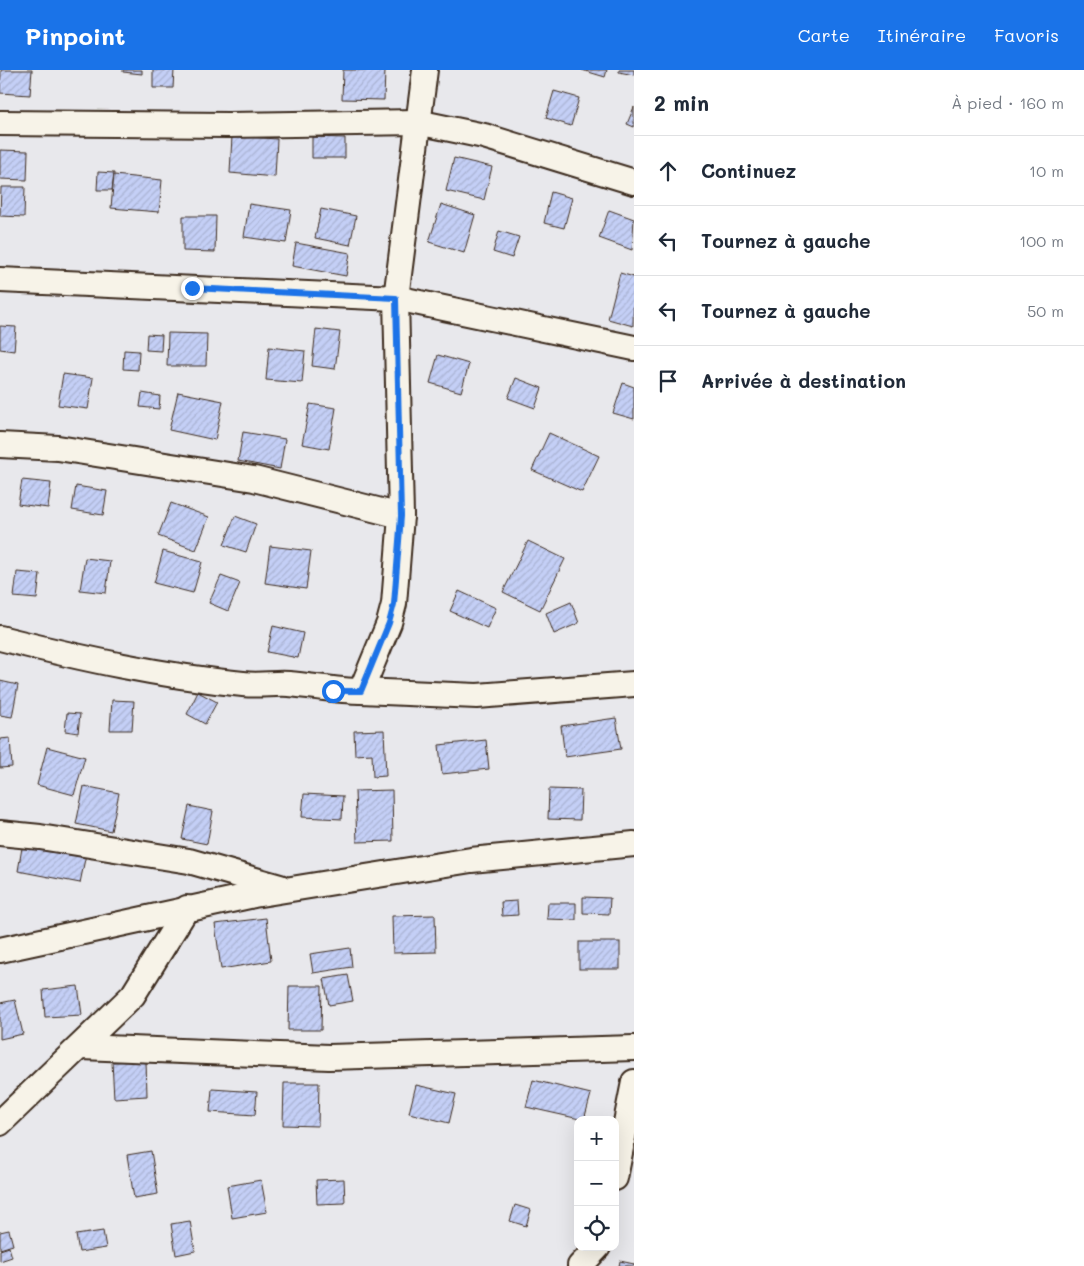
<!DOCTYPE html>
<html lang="fr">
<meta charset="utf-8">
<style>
:root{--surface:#fff;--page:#f6f6f7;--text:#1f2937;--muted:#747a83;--line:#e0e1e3;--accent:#1a73e8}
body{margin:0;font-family:Mali,sans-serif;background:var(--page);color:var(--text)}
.controls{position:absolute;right:15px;bottom:15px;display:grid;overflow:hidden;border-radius:10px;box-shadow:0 5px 20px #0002}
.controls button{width:45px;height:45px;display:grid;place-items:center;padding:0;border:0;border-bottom:1px solid var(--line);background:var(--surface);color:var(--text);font:25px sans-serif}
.stop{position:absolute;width:15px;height:15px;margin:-11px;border:4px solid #1a73e8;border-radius:50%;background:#fff}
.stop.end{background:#1a73e8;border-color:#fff;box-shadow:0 1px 5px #0008}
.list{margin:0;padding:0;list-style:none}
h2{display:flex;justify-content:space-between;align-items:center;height:65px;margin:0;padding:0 20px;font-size:21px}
h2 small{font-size:16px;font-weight:400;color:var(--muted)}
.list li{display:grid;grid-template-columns:32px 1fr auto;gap:15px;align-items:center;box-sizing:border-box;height:70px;padding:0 20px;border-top:1px solid var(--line)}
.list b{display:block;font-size:19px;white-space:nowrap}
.list em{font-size:16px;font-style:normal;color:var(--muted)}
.icon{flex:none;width:28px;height:28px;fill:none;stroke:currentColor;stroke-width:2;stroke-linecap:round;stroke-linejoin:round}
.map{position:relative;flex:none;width:634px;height:1196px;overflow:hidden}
header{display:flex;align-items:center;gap:30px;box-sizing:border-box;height:70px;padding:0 25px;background:var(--accent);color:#fff}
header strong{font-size:24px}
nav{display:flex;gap:28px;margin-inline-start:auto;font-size:18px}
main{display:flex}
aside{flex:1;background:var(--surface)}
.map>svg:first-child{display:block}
.building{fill:url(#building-hatch);stroke:#3b2a1e}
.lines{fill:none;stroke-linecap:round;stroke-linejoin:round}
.street-casing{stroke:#3b2a1e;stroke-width:28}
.street{stroke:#f7f3e8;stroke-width:24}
.route{stroke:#1a73e8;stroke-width:6}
</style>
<header>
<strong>Pinpoint</strong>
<nav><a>Carte</a><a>Itinéraire</a><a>Favoris</a></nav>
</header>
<main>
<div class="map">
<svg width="634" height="1196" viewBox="0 0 634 1196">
<defs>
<pattern id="building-hatch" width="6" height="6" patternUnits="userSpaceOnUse" patternTransform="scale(1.25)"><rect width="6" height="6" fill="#c4cff6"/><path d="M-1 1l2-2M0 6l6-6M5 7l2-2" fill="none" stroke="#a9b2d2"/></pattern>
</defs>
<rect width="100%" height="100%" fill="#e8e8ec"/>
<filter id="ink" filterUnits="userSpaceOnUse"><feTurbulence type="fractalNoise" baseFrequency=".02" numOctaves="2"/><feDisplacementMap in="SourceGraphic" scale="10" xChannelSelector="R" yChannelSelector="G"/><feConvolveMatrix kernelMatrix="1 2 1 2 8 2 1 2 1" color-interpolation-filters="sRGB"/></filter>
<g filter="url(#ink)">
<g class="building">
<path d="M1,0H32L30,25L0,23Z"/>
<path d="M123,0H142V4L123,2Z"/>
<path d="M153,0H174L173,18H153Z"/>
<path d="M343,0H385L384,30L342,29Z"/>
<path d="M582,0H607L605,7Z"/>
<path d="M619,0H634V5L619,2Z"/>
<path d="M554,21L579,28L571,56L546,48Z"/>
<path d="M634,37V57L627,54Z"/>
<path d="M232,66L277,69L275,107L230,103Z"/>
<path d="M312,67L345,68V88H312Z"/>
<path d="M0,80L28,81L27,110L0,109Z"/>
<path d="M454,88L492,97L484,130L446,121Z"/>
<path d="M98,102L114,103L112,120H97Z"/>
<path d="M114,105L162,110L159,142L111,138Z"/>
<path d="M1,117H25L24,147L0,146Z"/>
<path d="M551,122L572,128L564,158L544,153Z"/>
<path d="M249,134L291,140L286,173L244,167Z"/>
<path d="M441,134L475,145L464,183L429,172Z"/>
<path d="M321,139L356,146L350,175L315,168Z"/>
<path d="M609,140L634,149L632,180L599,168Z"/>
<path d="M183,146H216L215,182L183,181Z"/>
<path d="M499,161L519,167L512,188L493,182Z"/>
<path d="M296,173L350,183L346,206L292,196Z"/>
<path d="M620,203L634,207L633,256L608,249Z"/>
<path d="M0,256L16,257L14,281L0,279Z"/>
<path d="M316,259L340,262L335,299L312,296Z"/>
<path d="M168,263L207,264L206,296H167Z"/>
<path d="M147,264L162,265L161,281L146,280Z"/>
<path d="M269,277L305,281L302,313L266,310Z"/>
<path d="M124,280L139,281L138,300L123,299Z"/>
<path d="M438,285L469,294L461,322L430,313Z"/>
<path d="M63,304L93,308L88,339L58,335Z"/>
<path d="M516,308L542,318L535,338L508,328Z"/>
<path d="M623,313L634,317V349L613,343Z"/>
<path d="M178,322L223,331L215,370L169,360Z"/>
<path d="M142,323L160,326L159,339L140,337Z"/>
<path d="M310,334L336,338L329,379L302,374Z"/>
<path d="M243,362L285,369L280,399L238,391Z"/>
<path d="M549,363L599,386L582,422L532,400Z"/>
<path d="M22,410L51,413L48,438L18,434Z"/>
<path d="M76,416L107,421L103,445L72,440Z"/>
<path d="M171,433L209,447L196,480L158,466Z"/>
<path d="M235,446L256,454L246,482L224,475Z"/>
<path d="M528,471L565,489L540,540L503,522Z"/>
<path d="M270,476L311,481L306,519L265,513Z"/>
<path d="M163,481L202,492L193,523L154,513Z"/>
<path d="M85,488L110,491L106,523L80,520Z"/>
<path d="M17,502L40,504L37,529L14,527Z"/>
<path d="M221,506L240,513L228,541L209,533Z"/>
<path d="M459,521L496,538L487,558L450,541Z"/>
<path d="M571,532L579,553L554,564L546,543Z"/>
<path d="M273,556L303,563L298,588L267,582Z"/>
<path d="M0,611L18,615L12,647L0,645Z"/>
<path d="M198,622L217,632L205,654L187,644Z"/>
<path d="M112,630L134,631L132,660H110Z"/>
<path d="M67,643L80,644L78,663L65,661Z"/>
<path d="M616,648L621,679L565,687L561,656Z"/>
<path d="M384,660L386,706L373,707L372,684L355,685L354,661Z"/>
<path d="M10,668L12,697L0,698V669Z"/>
<path d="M486,670L489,699L442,704L439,675Z"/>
<path d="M47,677L85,687L74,725L37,715Z"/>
<path d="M84,716L119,723L111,761L76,754Z"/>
<path d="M549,719L581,720L580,750L548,749Z"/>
<path d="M392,720L393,771L357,772L355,721Z"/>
<path d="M304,724L343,726L342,749L302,747Z"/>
<path d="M189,736L213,741L207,774L182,769Z"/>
<path d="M23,772L86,784L80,813L18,801Z"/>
<path d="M583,827L610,828L609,844L583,843Z"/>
<path d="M517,831L518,845L502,846L501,832Z"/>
<path d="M548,833H576V850L547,849Z"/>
<path d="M435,845L436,882L393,883L392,846Z"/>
<path d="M266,848L271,891L221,899L215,854Z"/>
<rect x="579" y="872" width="41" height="27"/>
<path d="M350,878L352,897L313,903L310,884Z"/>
<path d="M348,905L353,931L329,935L324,909Z"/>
<path d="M78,916L82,945L45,947L43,920Z"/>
<path d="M289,916H322L321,960H288Z"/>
<path d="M15,930L23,964L0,969V933Z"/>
<path d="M146,990L147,1026L114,1028L112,992Z"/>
<path d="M533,1010L591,1024L584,1050L526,1037Z"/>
<path d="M284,1013H319L318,1056L283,1055Z"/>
<path d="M416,1015L456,1024L449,1053L409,1043Z"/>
<path d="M212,1019L257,1022L255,1045L210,1042Z"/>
<path d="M151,1081L158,1124L134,1128L127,1085Z"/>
<path d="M344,1109L345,1133L317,1134L316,1110Z"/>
<path d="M261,1110L267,1142L232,1148L227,1116Z"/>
<path d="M515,1135L531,1140L526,1156L510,1151Z"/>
<path d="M190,1151L195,1181L176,1185L171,1154Z"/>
<path d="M9,1160L13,1175L0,1179V1162Z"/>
<path d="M103,1161L106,1178L79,1182L76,1165Z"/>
<path d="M9,1177L12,1187L0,1191V1180Z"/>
<path d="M620,1191L634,1194V1196H619Z"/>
</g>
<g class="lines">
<g class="street-casing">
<g id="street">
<path d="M0,53L228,55L417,52L484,66L634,112"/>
<path d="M0,210L396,228L634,278"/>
<path d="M0,375L58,378L254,409L401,446"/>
<path d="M0,568C80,588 161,606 243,614C259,616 274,613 289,614C314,616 337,621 361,621L389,553L394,534L401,446L396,228L425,0"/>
<path d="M361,621L477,626L634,614"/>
<path d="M0,763L40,767L189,791L280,817"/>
<path d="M0,880L254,825L471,790L634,774"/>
<path d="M81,977L329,987L634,978"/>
<path d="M0,1053L133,925L187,838"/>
<path d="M615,1108L634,1012"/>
<path d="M580,1196L598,1177"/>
</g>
</g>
<use href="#street" class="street"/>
</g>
</g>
<g class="lines" filter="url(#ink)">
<path class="route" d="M192,218L396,228L401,446L394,534L389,553L361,621H333"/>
</g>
</svg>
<div class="controls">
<button>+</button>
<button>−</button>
<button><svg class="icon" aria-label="locate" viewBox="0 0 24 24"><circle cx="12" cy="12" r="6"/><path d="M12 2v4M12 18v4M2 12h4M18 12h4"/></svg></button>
</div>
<div class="stop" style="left:333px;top:621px"></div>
<div class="stop end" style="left:192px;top:218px"></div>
</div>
<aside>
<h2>2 min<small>À pied · 160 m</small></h2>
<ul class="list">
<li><svg class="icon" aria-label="ahead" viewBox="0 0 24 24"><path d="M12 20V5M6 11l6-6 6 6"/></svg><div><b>Continuez</b></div><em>10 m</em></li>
<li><svg class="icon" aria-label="left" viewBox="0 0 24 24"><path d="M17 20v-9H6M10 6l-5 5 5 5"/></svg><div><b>Tournez à gauche</b></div><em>100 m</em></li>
<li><svg class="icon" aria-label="left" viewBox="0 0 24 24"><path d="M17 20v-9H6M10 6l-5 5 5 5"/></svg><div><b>Tournez à gauche</b></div><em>50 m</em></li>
<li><svg class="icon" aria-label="arrive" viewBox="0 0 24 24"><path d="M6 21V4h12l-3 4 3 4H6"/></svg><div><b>Arrivée à destination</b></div></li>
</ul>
</aside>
</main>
